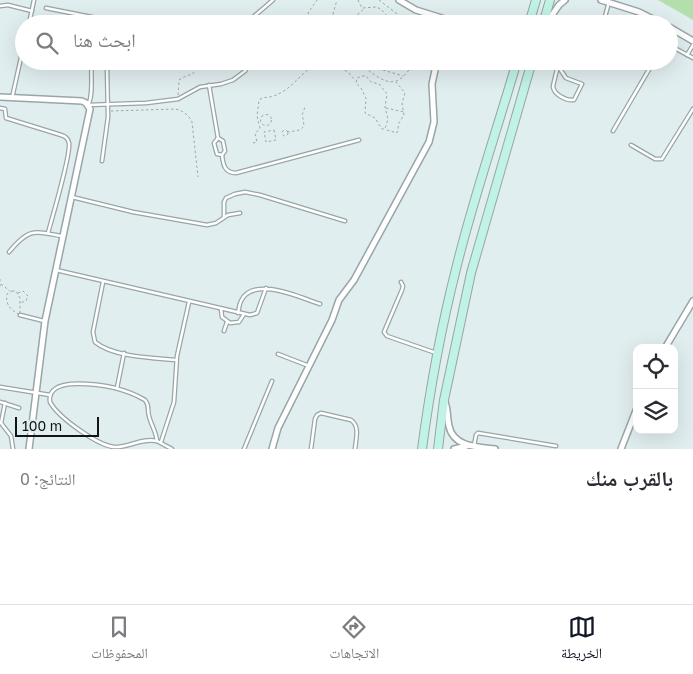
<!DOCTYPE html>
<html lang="ar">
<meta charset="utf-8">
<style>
:root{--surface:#fff;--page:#f7f7f7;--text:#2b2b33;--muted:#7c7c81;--line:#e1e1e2;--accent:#111827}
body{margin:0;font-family:"Golos Text","Noto Naskh Arabic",sans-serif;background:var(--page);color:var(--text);direction:rtl}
.controls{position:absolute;right:15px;bottom:15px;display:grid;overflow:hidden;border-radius:10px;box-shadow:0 5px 20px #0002}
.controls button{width:45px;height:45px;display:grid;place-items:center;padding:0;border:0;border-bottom:1px solid var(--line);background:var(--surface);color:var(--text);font:25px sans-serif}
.scale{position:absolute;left:15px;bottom:12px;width:84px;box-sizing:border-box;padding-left:5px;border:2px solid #111516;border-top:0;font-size:14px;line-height:18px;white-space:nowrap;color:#111516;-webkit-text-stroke:4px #e1eeef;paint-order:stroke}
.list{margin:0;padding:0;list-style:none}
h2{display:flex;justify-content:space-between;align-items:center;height:65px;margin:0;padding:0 20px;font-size:21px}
h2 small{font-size:16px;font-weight:400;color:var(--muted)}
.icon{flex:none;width:28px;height:28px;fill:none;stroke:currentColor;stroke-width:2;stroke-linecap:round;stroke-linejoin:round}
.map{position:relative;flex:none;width:693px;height:449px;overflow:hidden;direction:ltr}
.search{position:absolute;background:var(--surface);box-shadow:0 5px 20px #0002;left:15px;right:15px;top:15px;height:55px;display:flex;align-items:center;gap:12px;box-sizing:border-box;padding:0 18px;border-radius:28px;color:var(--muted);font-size:19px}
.sheet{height:155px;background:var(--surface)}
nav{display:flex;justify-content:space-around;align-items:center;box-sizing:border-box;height:70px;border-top:1px solid var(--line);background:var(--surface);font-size:14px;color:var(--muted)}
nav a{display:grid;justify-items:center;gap:2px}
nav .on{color:var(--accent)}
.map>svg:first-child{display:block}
.green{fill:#b3dfad}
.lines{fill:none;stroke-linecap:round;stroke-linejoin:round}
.lane-casing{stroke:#99a5a6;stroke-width:5}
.street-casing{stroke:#99a5a6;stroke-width:8}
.secondary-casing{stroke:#99a5a6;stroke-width:10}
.path{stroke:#9da7a8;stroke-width:1;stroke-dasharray:2.5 2.5;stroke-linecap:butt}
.lane{stroke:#fff;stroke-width:2.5}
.street{stroke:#fff;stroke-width:5}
.secondary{stroke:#c0f2e6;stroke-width:8}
</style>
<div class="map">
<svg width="693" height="449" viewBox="0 0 693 449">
<rect width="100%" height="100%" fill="#e1eeef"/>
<path class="green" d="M658,0H693V20Z"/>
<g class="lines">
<g class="lane-casing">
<g id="lane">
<path d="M0,6L8,5L32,11"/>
<path d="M46,8L127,24"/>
<path d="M604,21L616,24"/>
<path d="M29,24L34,0"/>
<path d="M99,24L100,18"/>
<path d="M245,24L273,0"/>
<path d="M603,24L609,2"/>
<path d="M669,45L693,58"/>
<path d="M687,55L693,45"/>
<path d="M92,61C90,74 94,95 88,105L146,103L178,99L200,87L221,84L233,80L245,71L251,61"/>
<path d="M558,66L566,78L582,84L574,100C566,101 553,94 553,86L559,61"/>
<path d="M209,85L218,138"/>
<path d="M12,98L24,44"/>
<path d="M0,108L5,109L6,118L61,135C65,136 68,138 69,143C71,155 52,218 48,233"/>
<path d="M613,131L654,61"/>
<path d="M218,138L223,141L225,151L222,155L217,154L214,143Z"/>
<path d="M631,145L655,159H662L693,109"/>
<path d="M222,155C223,165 225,173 236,173L359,140"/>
<path d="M102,161L108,117L107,67"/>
<path d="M72,197L133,212L207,225L216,223L228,215L240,213"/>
<path d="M224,217V202L226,198L235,194L245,192L260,195L345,221"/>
<path d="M9,252C29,228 33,231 62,236"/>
<path d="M56,270L250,315L257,313L266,288"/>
<path d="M103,282L93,332L95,342C113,357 153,358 176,360"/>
<path d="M401,282L403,286L402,290L384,332L387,336L436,353"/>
<path d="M221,309L222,317L230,323L239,322L244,314"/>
<path d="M238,313C239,309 239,305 241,301C253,275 301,298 320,304"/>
<path d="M20,315L44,321"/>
<path d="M224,331L227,322"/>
<path d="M278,354L309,366"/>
<path d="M71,384C98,383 122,387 145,400C150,406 147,410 149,416C151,425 156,431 157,441C143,438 131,446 118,447C101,449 58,417 50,402C48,389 60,385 71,384Z"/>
<path d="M0,387L50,395"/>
<path d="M117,388L124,353"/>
<path d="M0,402L19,408"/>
<path d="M5,403L1,423L11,436L13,449"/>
<path d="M157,441L172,449"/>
<path d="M161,442L174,402L177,356L189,302"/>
<path d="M474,446L476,435L478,433L556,446"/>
<path d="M244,449L272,381"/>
<path d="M311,449L315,419L317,415L321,413L351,420C360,426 356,439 355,449"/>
</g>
</g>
<g class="street-casing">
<g id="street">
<path d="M399,0L416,10L461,24"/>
<path d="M601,0L639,12L663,24"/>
<path d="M546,24L559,5L565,0"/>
<path d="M669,27L693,41"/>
<path d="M0,97L82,101L86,103L90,109L45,321L29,449"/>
<path d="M665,348L693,301"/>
<path d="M445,402C448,410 447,418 449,426C453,447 478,447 495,449"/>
<path d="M272,449L278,428L332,320L339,300L354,280L429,142L434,122L432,84L437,61"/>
<path d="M454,449L467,446"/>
<path d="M621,449L637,408"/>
</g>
</g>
<g class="secondary-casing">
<g id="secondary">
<path d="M529,24L536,0"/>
<path d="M543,24L550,0"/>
<path d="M422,449C430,389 441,328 456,269C473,199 497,130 517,61"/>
<path d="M438,449L444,400L471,273L532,61"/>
</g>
</g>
<g class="path">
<path d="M358,0L362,8L376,7L381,9L394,24"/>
<path d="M379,0L410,24"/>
<path d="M296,18L300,24"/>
<path d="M263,24L278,19L308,16"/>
<path d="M310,24L308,13L317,0"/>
<path d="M330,24L337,0"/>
<path d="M354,24L358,14L364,9"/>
<path d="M327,61L348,72L355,80"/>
<path d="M357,61C368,69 386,89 400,79C406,75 411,67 416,61"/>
<path d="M371,61L375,66L382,70L392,61"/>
<path d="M383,70L403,76"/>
<path d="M362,76H366L371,82L379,84L387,94L385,107L388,119L385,129H382L375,118L365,113L366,98L361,88L356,83L357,78Z"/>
<path d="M178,95L179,80C189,72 198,78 196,61"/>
<path d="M386,108L404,112"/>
<path d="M111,111L175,109C182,110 189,115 192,122L198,177"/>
<circle cx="266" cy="120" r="5.5"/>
<path d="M274,130L276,140L266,142L264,132Z"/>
<path d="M387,130L397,133L399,123L404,115L402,103L405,93L396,82"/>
<circle cx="285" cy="133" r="3"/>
<path d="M287,132C301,130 307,131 302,115L305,107"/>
<path d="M253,143L257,142L255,133L259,130L260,128L257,116L259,100C264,96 269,98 274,96C292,89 297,77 312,67C315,64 318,65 321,61"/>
<path d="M0,279V287"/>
<path d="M1,284L10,291"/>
<path d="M12,291H16L20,298V315C11,310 5,305 7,294Z"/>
<path d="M18,293L23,291L28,296L26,301L20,303"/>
</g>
<use href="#lane" class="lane"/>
<use href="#street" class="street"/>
<use href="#secondary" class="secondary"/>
</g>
</svg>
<div class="controls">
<button><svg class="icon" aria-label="locate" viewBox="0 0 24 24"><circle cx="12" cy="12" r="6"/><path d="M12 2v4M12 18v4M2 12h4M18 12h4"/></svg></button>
<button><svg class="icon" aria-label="layers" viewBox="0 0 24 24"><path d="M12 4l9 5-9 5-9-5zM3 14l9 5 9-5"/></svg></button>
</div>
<div class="scale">100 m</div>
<div class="search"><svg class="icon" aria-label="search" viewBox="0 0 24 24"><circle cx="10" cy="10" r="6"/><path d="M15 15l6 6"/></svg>ابحث هنا</div>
</div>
<section class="sheet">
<h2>بالقرب منك<small>النتائج: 0</small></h2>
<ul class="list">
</ul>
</section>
<nav>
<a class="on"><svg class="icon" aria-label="map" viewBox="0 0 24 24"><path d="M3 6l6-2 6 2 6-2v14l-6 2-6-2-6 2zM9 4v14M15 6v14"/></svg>الخريطة</a>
<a><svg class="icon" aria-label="directions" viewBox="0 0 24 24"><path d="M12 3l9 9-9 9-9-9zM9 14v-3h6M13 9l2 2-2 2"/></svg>الاتجاهات</a>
<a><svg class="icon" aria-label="saved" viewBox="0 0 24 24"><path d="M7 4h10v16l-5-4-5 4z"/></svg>المحفوظات</a>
</nav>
